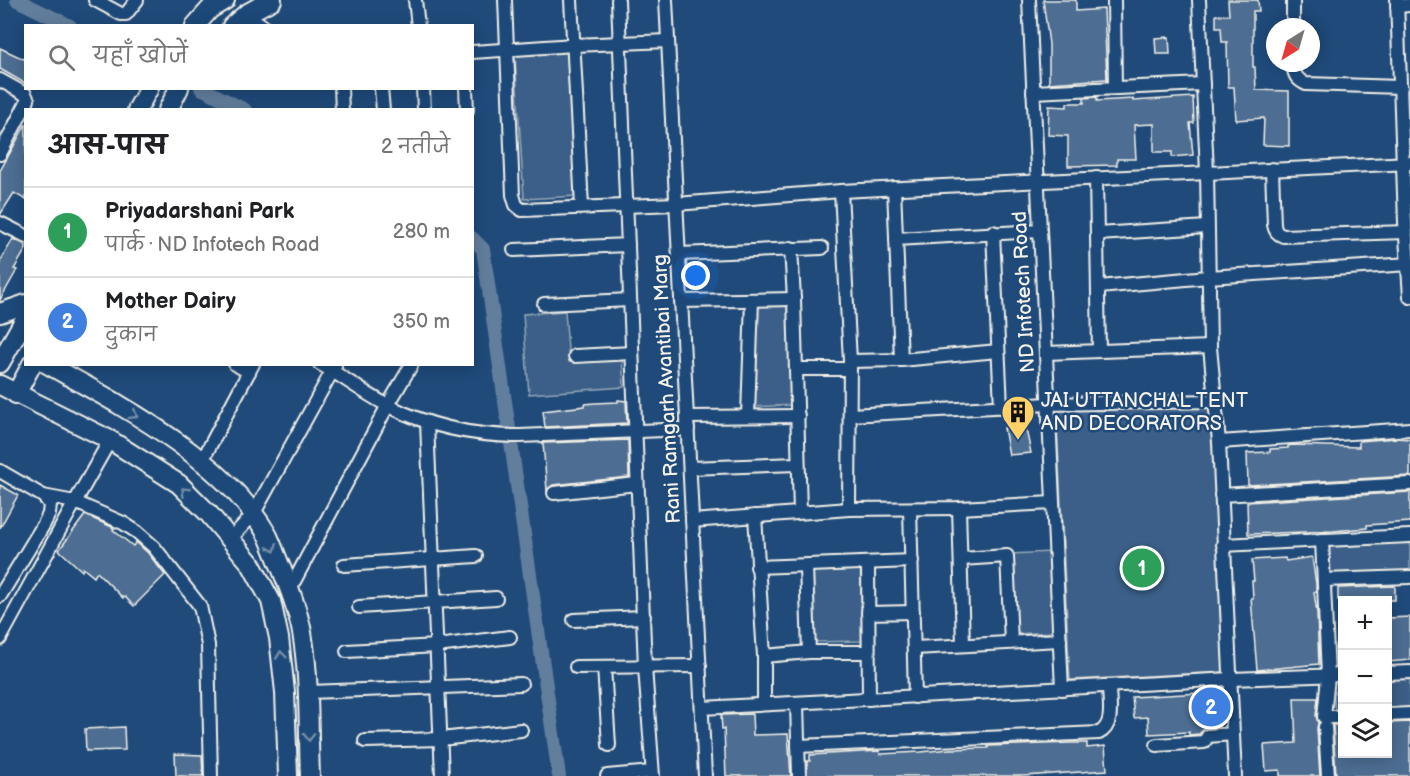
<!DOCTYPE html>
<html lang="hi">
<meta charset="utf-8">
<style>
:root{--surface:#fff;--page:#f6f6f6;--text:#202124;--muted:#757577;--line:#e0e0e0;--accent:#847042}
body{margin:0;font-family:"Balsamiq Sans","Playpen Sans Deva",sans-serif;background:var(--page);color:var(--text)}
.controls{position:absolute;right:18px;bottom:18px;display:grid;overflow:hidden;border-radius:0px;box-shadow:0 3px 15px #0003}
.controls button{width:54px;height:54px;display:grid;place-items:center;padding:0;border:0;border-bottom:2px solid var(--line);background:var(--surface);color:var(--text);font:30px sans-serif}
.compass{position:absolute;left:1266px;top:18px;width:54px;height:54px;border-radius:50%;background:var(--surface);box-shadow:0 3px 15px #0003;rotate:217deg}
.you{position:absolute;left:696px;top:276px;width:21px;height:21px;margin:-15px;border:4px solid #fff;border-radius:50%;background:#1a73e8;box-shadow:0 0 0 9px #1a73e833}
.badge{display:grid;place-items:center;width:39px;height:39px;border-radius:50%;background:var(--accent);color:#fff;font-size:20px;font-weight:700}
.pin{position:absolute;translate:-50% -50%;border:3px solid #fff;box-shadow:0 2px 6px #0006}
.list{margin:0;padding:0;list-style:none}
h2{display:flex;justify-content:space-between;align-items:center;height:78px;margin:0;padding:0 24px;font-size:26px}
h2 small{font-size:20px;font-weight:400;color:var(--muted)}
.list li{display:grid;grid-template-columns:39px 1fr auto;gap:18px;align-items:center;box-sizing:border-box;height:90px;padding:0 24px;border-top:2px solid var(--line)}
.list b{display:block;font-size:22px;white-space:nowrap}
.list p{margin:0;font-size:20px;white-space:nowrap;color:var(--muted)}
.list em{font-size:20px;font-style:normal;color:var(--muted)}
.icon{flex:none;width:33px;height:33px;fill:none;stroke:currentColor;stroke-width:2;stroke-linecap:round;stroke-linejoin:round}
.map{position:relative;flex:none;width:1410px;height:776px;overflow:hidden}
.search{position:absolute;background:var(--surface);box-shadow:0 3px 15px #0003;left:24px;top:24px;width:450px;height:66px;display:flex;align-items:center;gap:15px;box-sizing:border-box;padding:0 21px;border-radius:0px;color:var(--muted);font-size:22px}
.panel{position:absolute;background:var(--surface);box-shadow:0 3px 15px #0003;left:24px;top:108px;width:450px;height:258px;border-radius:0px}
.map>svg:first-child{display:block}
.green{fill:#3a5f88;stroke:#97a8b8;stroke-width:1.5}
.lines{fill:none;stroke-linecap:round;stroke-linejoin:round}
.canal{stroke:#627e9d;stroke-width:14}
.building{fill:#4d6e92;stroke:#f4f1e8;stroke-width:1.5}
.street-casing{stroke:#f4f1e8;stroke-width:16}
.secondary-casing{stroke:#f4f1e8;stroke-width:22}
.street{stroke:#1f4a7a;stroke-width:12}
.secondary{stroke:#1f4a7a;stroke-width:18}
.oneway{stroke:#748da6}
.labels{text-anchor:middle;stroke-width:5;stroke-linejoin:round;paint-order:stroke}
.street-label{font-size:20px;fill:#f4f1e8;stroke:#1f4a7a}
.poi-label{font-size:20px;fill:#f4f1e8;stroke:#1f4a7a;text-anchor:start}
</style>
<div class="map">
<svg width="1410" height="776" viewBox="0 0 1410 776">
<rect width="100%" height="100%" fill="#1f4a7a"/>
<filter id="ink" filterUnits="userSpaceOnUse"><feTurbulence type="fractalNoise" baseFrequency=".0167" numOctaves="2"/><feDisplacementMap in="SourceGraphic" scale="12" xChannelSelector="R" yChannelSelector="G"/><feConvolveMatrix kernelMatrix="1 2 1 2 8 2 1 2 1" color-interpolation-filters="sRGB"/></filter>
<g filter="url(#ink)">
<g class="green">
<path d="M569,52L578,196L524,199L515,55Z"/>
<path d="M791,294L795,405L751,407L747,296Z"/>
<path d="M565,311L569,362L622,358L624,387L529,394L523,314Z"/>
<path d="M1056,405L1211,406L1223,672L1070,680Z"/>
<path d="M1410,541V572L1328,576L1327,545Z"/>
<path d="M1052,552L1056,632L1013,634L1009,554Z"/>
<path d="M860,562L863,641L813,642L810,563Z"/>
<path d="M1410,678V709L1388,710V679Z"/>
<path d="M1342,681V712H1335L1333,682Z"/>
</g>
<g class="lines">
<g class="canal">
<path d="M17,0L70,26"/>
<path d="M201,88L245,110"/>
<path d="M472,238L483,249L559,776"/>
</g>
</g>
<g class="building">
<path d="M1043,0H1076V11L1104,9L1107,79L1049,83V44Z"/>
<path d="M1228,0H1258L1259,11H1253V67H1255L1256,90L1289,91V146L1263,145L1264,118L1236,120L1234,87H1228L1227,42H1222L1221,27H1216V15H1229Z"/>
<path d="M1169,37L1170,54H1156L1155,38Z"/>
<path d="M0,48L26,60V84L0,69Z"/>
<path d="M1097,97V101L1133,99V101L1193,97L1194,123H1190L1193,155L1172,157V152H1154V124L1134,125L1136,159H1117V165L1068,166V136L1048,135L1049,106L1067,107V103H1084V98Z"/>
<path d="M26,124V200L14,193L0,215V171Z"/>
<path d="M13,239L26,245V249L14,269L17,270L0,300V262Z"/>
<path d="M618,400L626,401L627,423L545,427L543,411L585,406V404L595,403L618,402Z"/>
<path d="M1004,428L1026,429L1031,453L1009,455Z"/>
<path d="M1396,438L1410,439V476L1248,485L1247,453L1270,452V449L1288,448V446L1292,445L1359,447V441Z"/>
<path d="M628,440L629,477L553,485L547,490L543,443Z"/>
<path d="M0,485L18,495L0,528Z"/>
<path d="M1410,492V522L1367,525V528L1333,531L1248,534L1247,502Z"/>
<path d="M85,515L112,527L114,529L113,530L133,546L136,542L148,553L165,575L134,606L125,597L123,598L97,572L94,577L83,568L82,571L59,550Z"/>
<path d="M1312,557L1316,584V592H1314L1317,613L1319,664L1257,670L1251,598H1253L1252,581H1254L1252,560L1285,558L1286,561Z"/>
<path d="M1395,586V600H1338V588Z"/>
<path d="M1410,617V660L1388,662V618Z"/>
<path d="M1219,692V727L1204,729L1199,734L1189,735V732L1149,734L1148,717L1134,718L1132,697Z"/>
<path d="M1294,698H1318L1316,716L1318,723L1317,728L1320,776H1280V770L1266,771L1264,745L1296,743Z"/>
<path d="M752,714L753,735L788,734L791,776H726L724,729H722L721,715Z"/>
<path d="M1410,722V776H1336L1333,725H1342V753H1388V723Z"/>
<path d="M124,727L125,750L86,751L85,729Z"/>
<path d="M1070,743H1087V748L1105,746L1107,770L1025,776H807V761H810V755L879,751L880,754L921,752L950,749L988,748V746Z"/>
<path d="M175,754L202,755L203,776H176Z"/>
</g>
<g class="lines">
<g class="street-casing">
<g id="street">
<path d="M95,0L121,14H126L137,0"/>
<path d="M415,0L418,26"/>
<path d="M505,0L513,195L516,205L522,210L676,204L841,191L1410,163"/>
<path d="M571,0L582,207"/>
<path d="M618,0L645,667L653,776"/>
<path d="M666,0L705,776"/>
<path d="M1029,0L1062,689"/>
<path d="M1114,0L1115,88"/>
<path d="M1199,0L1207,172L1210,347L1219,442L1235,776"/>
<path d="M1397,0L1405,222L1410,297"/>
<path d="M1397,6L1410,5"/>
<path d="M246,14L263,26"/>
<path d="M1293,27V0"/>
<path d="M472,52L574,45L668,41"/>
<path d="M1293,63C1294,75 1296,79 1306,84L1401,87"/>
<path d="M0,80L25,94L28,100L0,154"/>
<path d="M341,88L342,110"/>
<path d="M381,88L383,110"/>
<path d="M423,88L424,110"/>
<path d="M466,88L467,110"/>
<path d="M1033,92L1203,84"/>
<path d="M1272,169L1274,225C1275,231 1277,234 1283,236L1406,232"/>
<path d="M1096,178L1099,351"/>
<path d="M894,188L901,360"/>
<path d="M841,191L850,361L849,509"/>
<path d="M0,223L26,236"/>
<path d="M993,232L1001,407"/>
<path d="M1098,234L1207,227"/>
<path d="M896,239L1040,231"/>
<path d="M791,248L794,299L800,512"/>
<path d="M514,250L628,245"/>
<path d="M679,254L822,248"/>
<path d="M1099,287L1208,277L1410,264"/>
<path d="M681,301L794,299"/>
<path d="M544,304L630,300"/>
<path d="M1046,353L1210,347"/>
<path d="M575,356L632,353"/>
<path d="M850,361L901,360L998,351"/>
<path d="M235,364L249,372"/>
<path d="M320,364C344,377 365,394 389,406C430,427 473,436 520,436L688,429"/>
<path d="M796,369H850"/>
<path d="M748,415L752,300"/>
<path d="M850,415L1048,404L1215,401"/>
<path d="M687,417L798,416"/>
<path d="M427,423L442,776"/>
<path d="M1219,442L1410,429"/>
<path d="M202,461L253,364"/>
<path d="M690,468L798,464"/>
<path d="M0,471L43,496L50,504L49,514L44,524L0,596"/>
<path d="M554,493L637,484"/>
<path d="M1221,495L1410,484"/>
<path d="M43,496L75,502L110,440"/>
<path d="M959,508L963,645"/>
<path d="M910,509L915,697"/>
<path d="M755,516L764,656V704"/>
<path d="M692,521L849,509L959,508L1053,503"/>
<path d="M230,539L253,515L335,366"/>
<path d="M1322,540L1328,676L1324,717H1342"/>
<path d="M1223,545L1410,536"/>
<path d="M961,559L1007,556L1011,642"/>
<path d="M868,564L869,699"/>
<path d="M344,565L476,556"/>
<path d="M806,566L809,652"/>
<path d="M757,567L912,561"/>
<path d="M1324,580L1410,577"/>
<path d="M290,589L388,405L412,364"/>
<path d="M359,607L496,598"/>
<path d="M868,613L913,612"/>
<path d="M574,620L644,617"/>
<path d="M0,639L75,502L123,523L137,532L154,547L200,606L208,645L211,776"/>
<path d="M915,648L1060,640"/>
<path d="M347,651L437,646L510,637"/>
<path d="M764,656L809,652H868"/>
<path d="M576,667L700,666"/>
<path d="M604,667L609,745"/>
<path d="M1388,673L1410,672"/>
<path d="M309,692L521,684"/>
<path d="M797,703L799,776"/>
<path d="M702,708L1231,679L1342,675"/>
<path d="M1388,715L1410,714"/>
<path d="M1325,727L1328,776"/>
<path d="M365,741L441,739L521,730"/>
<path d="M1157,745L1204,742L1208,736L1233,734"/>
<path d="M798,746L1099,733C1115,725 1109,702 1109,687"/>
<path d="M607,776L652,772"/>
</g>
</g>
<g class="secondary-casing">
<g id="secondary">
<path d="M195,26L210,9L225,0"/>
<path d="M232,26L246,14L272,0"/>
<path d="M137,110L149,88"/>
<path d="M168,110L179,88"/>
<path d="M0,313L26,304"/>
<path d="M0,363L26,317"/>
<path d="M47,364C122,406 225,459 268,536C273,547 277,559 282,570C291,592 300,616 303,639C310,685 308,730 310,776"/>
<path d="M0,385L110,440L179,484L209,514L251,564L271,601L279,638L285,692L288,776"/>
<path d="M16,394L32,364"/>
</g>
</g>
<use href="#street" class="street"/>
<use href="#secondary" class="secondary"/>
</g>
<defs><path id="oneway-chevron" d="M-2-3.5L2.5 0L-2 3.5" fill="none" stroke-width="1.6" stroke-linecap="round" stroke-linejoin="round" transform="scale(1.5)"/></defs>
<g class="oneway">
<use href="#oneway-chevron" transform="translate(134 415) rotate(32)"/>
<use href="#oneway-chevron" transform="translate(185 491) rotate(-135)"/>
<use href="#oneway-chevron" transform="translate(273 548) rotate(67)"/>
<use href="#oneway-chevron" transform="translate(281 655) rotate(-97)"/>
<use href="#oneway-chevron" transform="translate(309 737) rotate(90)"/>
</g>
</g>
<defs>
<g id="building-pin" transform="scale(1.725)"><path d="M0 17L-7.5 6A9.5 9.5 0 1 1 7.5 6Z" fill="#ffd166" stroke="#1f4a7a"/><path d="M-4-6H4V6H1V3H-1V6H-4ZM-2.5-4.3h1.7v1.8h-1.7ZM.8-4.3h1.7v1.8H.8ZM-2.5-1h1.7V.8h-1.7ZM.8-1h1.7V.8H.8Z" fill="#111"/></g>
</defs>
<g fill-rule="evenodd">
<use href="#building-pin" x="1018" y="412"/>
</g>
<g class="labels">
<g class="street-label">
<text transform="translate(1023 292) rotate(-93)" y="7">ND Infotech Road</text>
<text transform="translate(666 389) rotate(-93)" y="7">Rani Ramgarh Avantibai Marg</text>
</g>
<g class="poi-label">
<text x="1041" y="407">JAI UTTANCHAL TENT<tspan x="1041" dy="23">AND DECORATORS</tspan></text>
</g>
</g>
</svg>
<div class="controls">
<button>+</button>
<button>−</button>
<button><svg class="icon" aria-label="layers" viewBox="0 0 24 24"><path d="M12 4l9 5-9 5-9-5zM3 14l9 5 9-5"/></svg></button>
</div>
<svg class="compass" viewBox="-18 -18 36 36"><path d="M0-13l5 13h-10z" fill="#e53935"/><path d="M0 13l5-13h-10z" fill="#757577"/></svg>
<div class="you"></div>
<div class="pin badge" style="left:1142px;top:568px;background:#2e9e5b">1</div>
<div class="pin badge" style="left:1211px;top:707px;background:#3f7fe0">2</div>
<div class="search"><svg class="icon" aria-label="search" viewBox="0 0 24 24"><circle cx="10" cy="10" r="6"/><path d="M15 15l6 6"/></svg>यहाँ खोजें</div>
<section class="panel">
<h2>आस-पास<small>2 नतीजे</small></h2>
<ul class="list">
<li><span class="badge" style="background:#2e9e5b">1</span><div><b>Priyadarshani Park</b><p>पार्क · ND Infotech Road</p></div><em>280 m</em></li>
<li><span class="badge" style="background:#3f7fe0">2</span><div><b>Mother Dairy</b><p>दुकान</p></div><em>350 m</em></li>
</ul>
</section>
</div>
